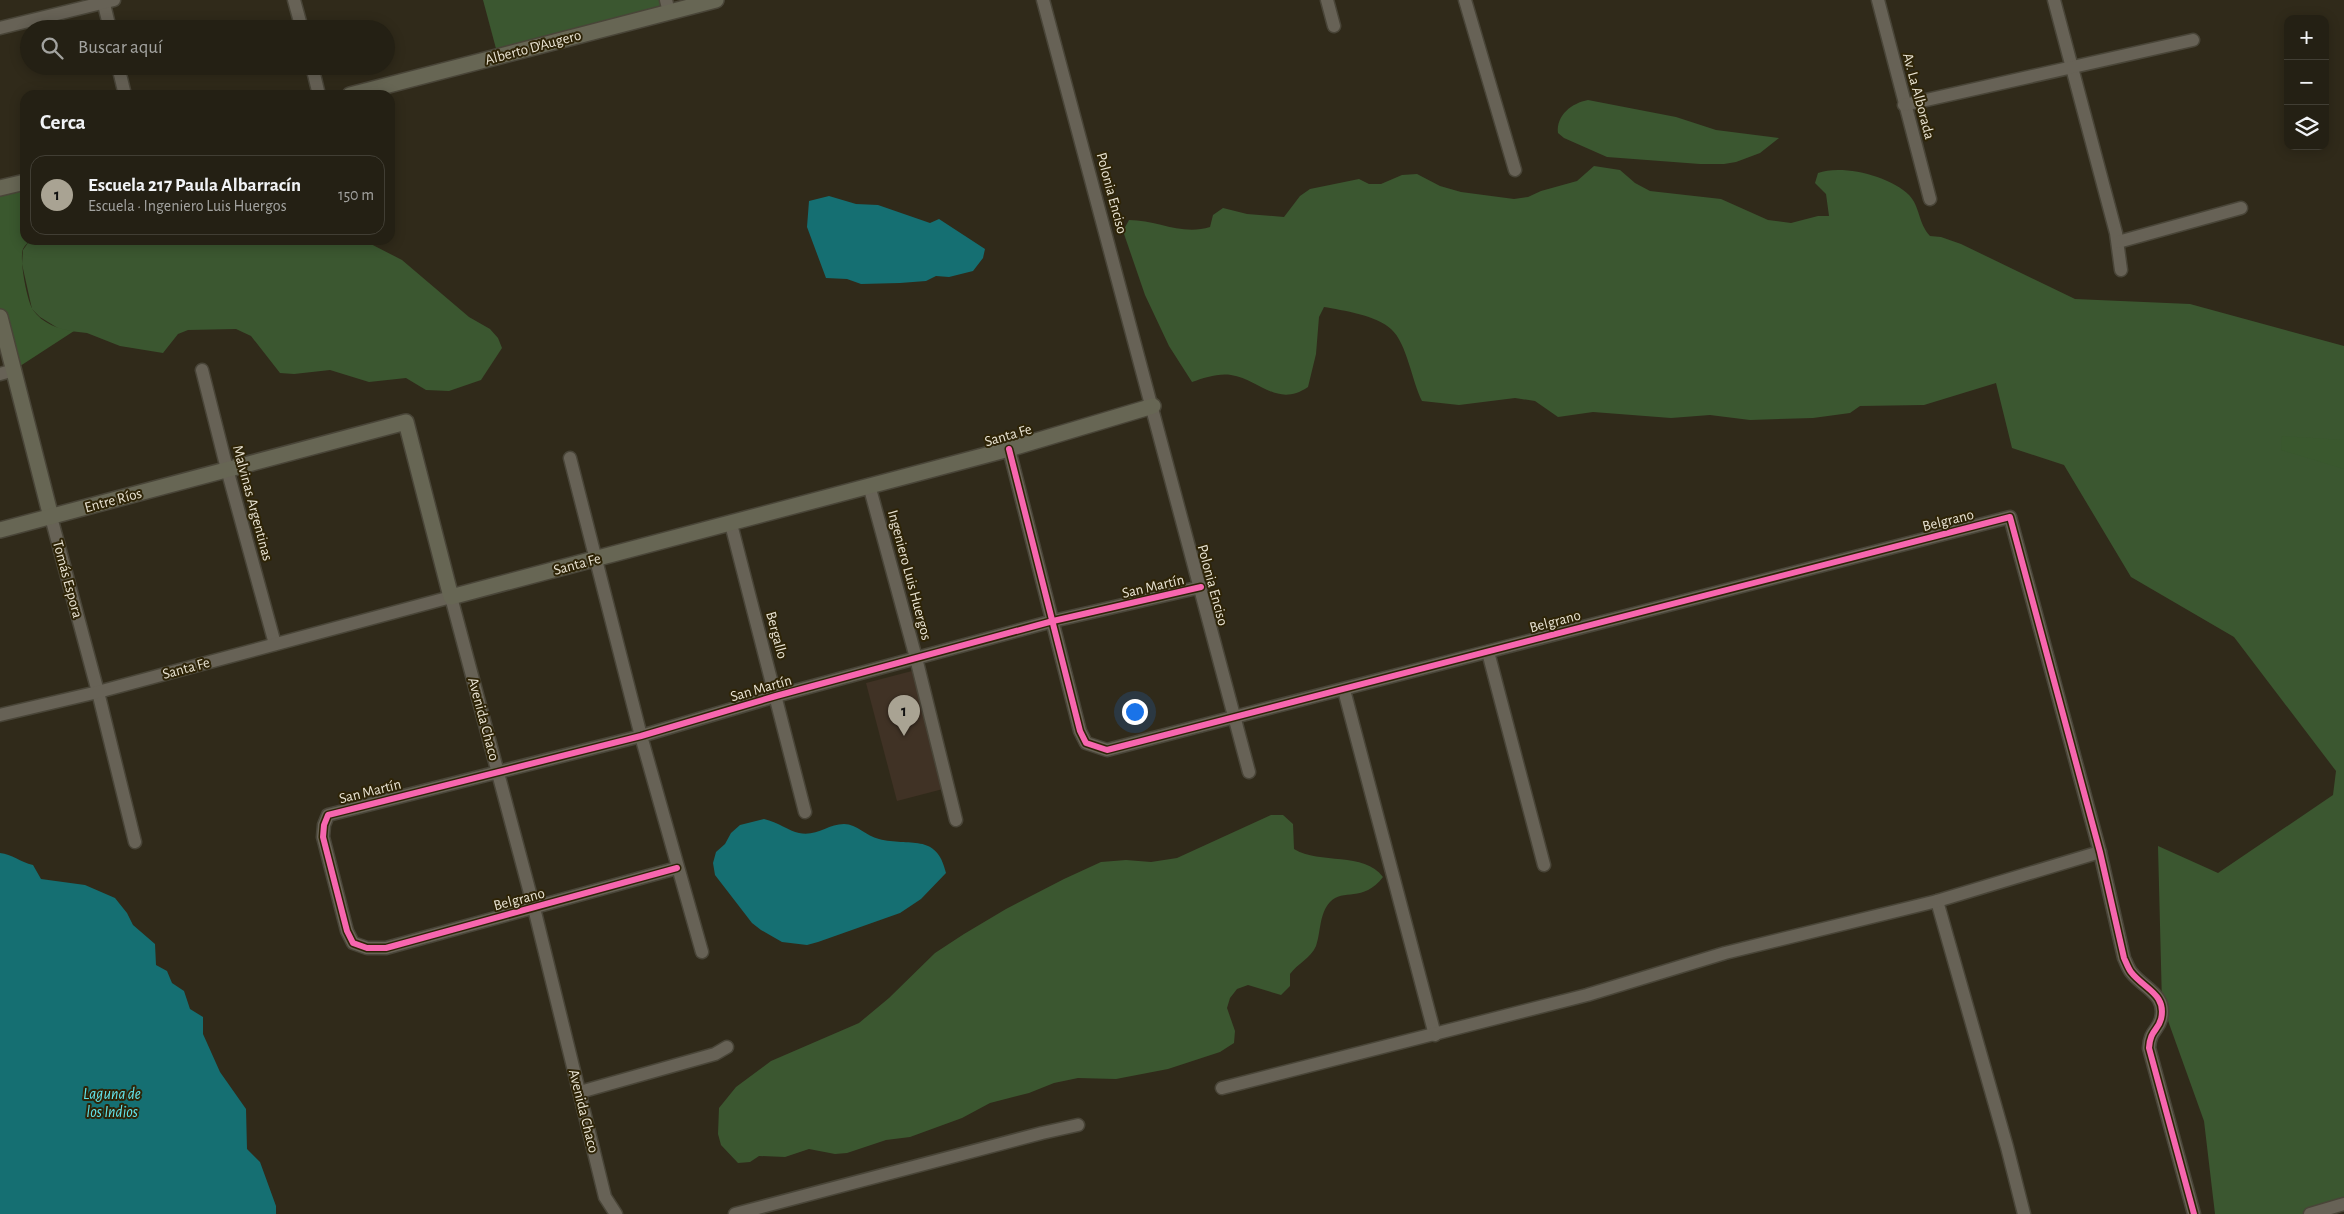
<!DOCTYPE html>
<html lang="es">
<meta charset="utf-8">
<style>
:root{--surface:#242014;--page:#302d22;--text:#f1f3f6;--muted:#a3a3a0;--line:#413e34;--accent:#a9a393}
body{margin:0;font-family:"Alegreya Sans",sans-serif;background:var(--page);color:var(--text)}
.controls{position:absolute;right:15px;top:15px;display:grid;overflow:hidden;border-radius:10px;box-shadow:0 2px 12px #0003}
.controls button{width:45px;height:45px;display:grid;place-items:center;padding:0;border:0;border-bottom:1px solid var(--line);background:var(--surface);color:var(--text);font:25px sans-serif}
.you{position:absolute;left:1134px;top:711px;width:18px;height:18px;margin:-12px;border:4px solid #fff;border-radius:50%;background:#1a73e8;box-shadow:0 0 0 8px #1a73e833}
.badge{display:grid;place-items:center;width:32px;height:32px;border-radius:50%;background:var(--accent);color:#111;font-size:16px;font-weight:700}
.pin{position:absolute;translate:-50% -41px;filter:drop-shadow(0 1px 2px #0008)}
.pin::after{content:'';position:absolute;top:26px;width:18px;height:15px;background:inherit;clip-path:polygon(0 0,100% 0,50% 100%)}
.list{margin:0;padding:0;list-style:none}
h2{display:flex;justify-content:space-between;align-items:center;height:65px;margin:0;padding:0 20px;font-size:21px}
h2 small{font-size:16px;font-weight:400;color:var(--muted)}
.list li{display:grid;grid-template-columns:32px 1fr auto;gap:15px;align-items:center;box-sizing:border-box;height:80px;margin:0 10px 10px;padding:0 10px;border:1px solid var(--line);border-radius:15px}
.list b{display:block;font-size:19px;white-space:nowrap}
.list p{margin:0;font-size:16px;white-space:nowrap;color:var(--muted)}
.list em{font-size:16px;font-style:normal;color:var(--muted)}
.icon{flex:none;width:28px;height:28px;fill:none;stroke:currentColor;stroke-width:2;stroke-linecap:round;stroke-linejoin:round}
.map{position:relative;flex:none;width:2344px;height:1214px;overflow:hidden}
.search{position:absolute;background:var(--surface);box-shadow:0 2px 12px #0003;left:20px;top:20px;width:375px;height:55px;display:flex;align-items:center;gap:12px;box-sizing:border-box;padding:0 18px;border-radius:28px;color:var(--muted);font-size:19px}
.panel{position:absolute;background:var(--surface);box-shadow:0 2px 12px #0003;left:20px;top:90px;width:375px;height:155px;border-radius:15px}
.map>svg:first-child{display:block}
.education{fill:#403225}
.green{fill:#3b5730}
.forest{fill:#3a582e}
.water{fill:#156f72}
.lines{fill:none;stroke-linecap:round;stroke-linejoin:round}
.minor-casing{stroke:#494538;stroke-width:15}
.major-casing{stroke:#494538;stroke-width:18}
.minor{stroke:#676256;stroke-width:12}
.major{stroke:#676654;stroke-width:15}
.cycleway-casing{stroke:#2e2407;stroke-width:9}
.cycleway{stroke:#f766af;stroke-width:6}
.labels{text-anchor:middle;stroke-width:4;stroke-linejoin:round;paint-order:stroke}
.street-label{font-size:15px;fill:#eae4d4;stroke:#2e2407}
.water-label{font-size:16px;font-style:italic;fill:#62e4eb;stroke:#2e2407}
</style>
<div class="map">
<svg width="2344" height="1214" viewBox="0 0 2344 1214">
<rect width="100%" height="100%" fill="#302a1a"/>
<path class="education" d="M912,671L943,789L897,801L866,683Z"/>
<g class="green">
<path d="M483,0H666L669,12L498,56Z"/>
<path d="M1588,100L1676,117L1716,130L1779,138L1760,153L1736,162L1724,164H1700L1607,157L1564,138L1558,133C1556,115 1572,103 1588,100Z"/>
<path d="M1594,166L1620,170L1635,183L1650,191L1721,199L1768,220L1791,223L1818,216H1829L1826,194L1815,183L1818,173C1842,164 1890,176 1909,195C1920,206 1918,223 1930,236L1941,237L1961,244L2075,299L2190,304L2344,346V1203L2308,1214H2215L2204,1121L2162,1004L2158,846L2218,873L2333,795L2336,771L2234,637L2131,577L2064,465L2012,448L1996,383L1924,405L1860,406L1850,413L1813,418L1750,420L1710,415L1671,418L1593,412L1558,417L1535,401L1515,398L1459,405L1422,401C1412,382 1407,343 1391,329C1378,316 1342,310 1324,307L1319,317L1316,354L1308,387C1277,408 1261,380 1231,375C1218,373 1204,378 1192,382L1169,346L1145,295L1123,231L1129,220C1157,220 1182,236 1210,227L1213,215L1223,208L1247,214L1284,217L1300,196L1310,189L1359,179L1369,184H1381L1402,175L1417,174L1440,186L1461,192L1514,199L1528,197L1541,191L1577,181Z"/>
<path d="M30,240H363L402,260L469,317L490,329L498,338L502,348L481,380L449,391L426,390L406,378L369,382L330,370L294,374L280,373L251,336L236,329L188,330L178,334L163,353L120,346L87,333L61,330L40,317L32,309L22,264L23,250Z"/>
<path d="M1271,815H1283L1293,824L1294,849C1320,865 1364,851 1383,877C1363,903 1343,888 1330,902C1319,914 1321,932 1316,946C1311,958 1297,964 1290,974V986L1281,995L1248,985L1237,989L1230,998L1227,1008L1235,1031L1234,1043L1220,1052L1168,1069L1116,1079L1078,1078L1054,1083L1029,1093L990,1103L962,1118L910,1137L886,1140L847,1153L835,1154L809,1149L785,1157L759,1156L750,1162L738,1163L721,1145L718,1134L719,1108L736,1087L771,1061L859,1023L889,998L935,953L964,934L1006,909L1064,879L1101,862L1126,860L1151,862L1177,858Z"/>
</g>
<g class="forest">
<path d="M25,182V240H30C28,243 24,246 23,249C19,259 27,301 33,310C42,323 59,330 74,331L14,370L0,317V188Z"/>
<path d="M2282,436L2344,440V469L2281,450Z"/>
</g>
<g class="water">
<path d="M829,196L856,204L878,205L930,223L939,219L985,249L983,258L973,271L949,277L936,276L926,281L900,283L861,284L847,279L826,278L807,227L809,201Z"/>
<path d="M764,819C778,822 789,831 799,833C816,837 828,824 844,824C857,824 866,836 879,839C909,847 937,832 946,873L921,899L900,913L818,942L807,945L782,942L761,930L752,923L715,875L713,863L716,852L725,844L731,833L740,825Z"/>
<path d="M0,853C12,854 20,862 33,865L41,879L85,885L115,898L127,913L133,925L155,944L156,965L167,971L172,983L184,991L190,1009L203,1017V1034L220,1072L246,1109L247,1149L260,1162L276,1206V1214H0Z"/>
</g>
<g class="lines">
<g class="minor-casing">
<g id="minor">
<path d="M103,0L110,29"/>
<path d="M294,0L302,29"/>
<path d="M666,0L669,12"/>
<path d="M1043,0L1249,772"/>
<path d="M1327,0L1334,26"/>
<path d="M1465,0L1515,170"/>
<path d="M1878,0L1930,199"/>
<path d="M2054,0L2116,233L2121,270"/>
<path d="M0,28L114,0"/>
<path d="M118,66L125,95"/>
<path d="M312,66L319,95"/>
<path d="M1904,105L2193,40"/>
<path d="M2118,242L2241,208"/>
<path d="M202,370L227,469L275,644"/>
<path d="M0,374L14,370"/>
<path d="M1009,449L1080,731L1086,743L1107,750C1408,673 1709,593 2010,517L2100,852L2124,958C2126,962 2128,968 2131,972C2144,989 2167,994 2161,1019C2158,1031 2150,1030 2149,1048L2194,1214"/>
<path d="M570,458L641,736L702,952"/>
<path d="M869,485L916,658L956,820"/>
<path d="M51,517L98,692L135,842"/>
<path d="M731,524L805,812"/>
<path d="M1488,652L1544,865"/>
<path d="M1344,690L1435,1035"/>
<path d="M0,715L98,692L451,597L534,908L605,1197L616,1214"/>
<path d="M677,868L386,948H367L353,943L347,931L323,837L324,825L328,815L641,736L776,696L1053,621L1201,587"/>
<path d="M1937,901L2007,1147L2024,1214"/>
<path d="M1222,1088L1587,995L1725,953L1937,901L2100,852"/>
<path d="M580,1092L715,1054L727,1047"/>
<path d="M735,1214L1042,1133L1078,1125"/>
<path d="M2310,1214L2344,1204"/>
</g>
</g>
<g class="major-casing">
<g id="major">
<path d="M350,95L716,0"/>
<path d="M0,188L25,182"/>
<path d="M0,317L51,517"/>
<path d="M0,530L406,422L451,597L1009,449L1153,406"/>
</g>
</g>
<use href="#minor" class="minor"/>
<use href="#major" class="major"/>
<g class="cycleway-casing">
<g id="cycleway">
<path d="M1009,449L1080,731L1086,743L1107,750C1408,673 1709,593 2010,517L2100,852L2124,958C2126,962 2128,968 2131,972C2144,989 2167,994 2161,1019C2158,1031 2150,1030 2149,1048L2194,1214"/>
<path d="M677,868L386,948H367L353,943L347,931L323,837L324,825L328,815L641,736L776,696L1053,621L1201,587"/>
</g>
</g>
<use href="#cycleway" class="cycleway"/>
</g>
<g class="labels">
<g class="street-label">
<text transform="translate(533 47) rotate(-15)" y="5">Alberto D'Augero</text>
<text transform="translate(1919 96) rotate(75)" y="5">Av. La Alborada</text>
<text transform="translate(1112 193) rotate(75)" y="5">Polonia Enciso</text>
<text transform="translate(1008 435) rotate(-16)" y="5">Santa Fe</text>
<text transform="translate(113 500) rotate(-15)" y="5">Entre Ríos</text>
<text transform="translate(253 503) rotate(75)" y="5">Malvinas Argentinas</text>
<text transform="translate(1948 520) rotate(-14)" y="5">Belgrano</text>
<text transform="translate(577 564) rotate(-15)" y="5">Santa Fe</text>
<text transform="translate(910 575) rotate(75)" y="5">Ingeniero Luis Huergos</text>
<text transform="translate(68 579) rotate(75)" y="5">Tomás Espora</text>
<text transform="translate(1213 585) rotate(75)" y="5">Polonia Enciso</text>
<text transform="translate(1153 586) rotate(-13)" y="5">San Martín</text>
<text transform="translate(1555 621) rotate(-15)" y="5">Belgrano</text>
<text transform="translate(777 635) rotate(75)" y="5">Bergallo</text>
<text transform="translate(186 668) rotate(-15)" y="5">Santa Fe</text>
<text transform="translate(761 688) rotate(-16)" y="5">San Martín</text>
<text transform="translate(484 719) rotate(75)" y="5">Avenida Chaco</text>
<text transform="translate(370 791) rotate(-14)" y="5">San Martín</text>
<text transform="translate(519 899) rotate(-15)" y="5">Belgrano</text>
<text transform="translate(584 1111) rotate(76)" y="5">Avenida Chaco</text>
</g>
<g class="water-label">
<text x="112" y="1099">Laguna de<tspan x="112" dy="18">los Indios</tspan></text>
</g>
</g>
</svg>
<div class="controls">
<button>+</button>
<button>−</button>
<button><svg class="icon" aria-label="layers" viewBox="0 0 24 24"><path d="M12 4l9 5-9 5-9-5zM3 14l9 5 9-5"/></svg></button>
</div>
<div class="you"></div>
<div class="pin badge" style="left:904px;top:736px">1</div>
<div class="search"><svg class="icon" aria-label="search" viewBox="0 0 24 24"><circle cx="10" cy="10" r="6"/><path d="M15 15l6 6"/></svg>Buscar aquí</div>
<section class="panel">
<h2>Cerca<small></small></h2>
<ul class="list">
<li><span class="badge">1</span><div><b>Escuela 217 Paula Albarracín</b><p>Escuela · Ingeniero Luis Huergos</p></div><em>150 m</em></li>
</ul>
</section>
</div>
